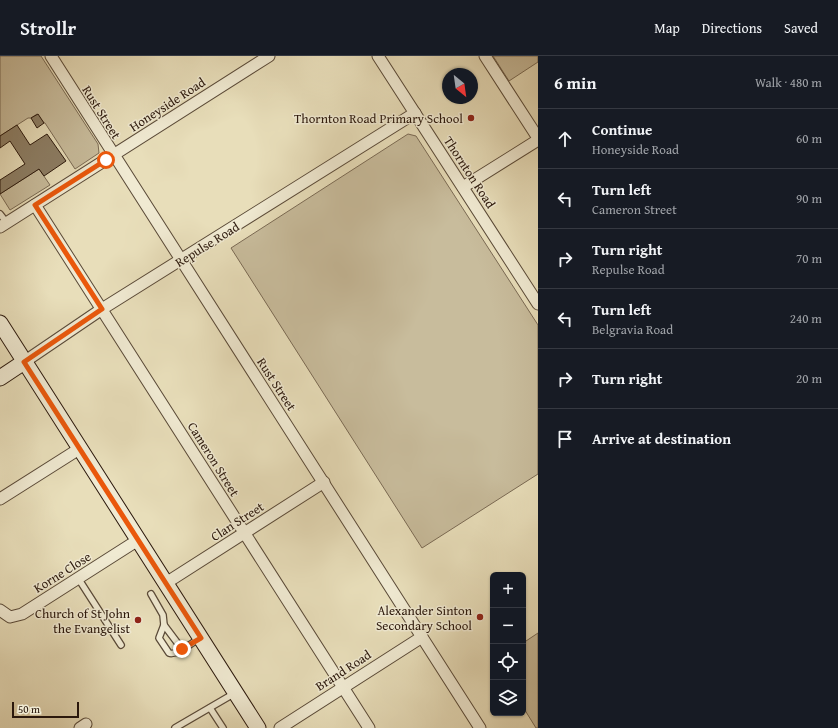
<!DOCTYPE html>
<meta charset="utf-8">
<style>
:root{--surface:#171b24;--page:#242831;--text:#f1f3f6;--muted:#9ea1a6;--line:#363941}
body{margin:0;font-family:"Gentium Book Plus",serif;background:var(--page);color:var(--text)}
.controls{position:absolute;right:12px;bottom:12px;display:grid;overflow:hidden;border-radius:6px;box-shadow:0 1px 3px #0004}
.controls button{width:36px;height:36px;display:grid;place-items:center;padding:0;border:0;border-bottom:1px solid var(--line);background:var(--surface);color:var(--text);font:20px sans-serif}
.compass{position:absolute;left:442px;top:12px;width:36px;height:36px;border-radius:50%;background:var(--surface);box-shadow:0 1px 3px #0004;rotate:151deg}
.scale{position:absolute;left:12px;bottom:10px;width:67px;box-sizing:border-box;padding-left:4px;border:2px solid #2b180c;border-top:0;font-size:11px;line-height:14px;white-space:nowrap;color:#2b180c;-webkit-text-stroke:3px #f0ead2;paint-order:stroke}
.stop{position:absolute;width:12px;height:12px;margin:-9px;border:3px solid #ea580c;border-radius:50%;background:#fff}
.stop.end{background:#ea580c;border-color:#fff;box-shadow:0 1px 4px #0008}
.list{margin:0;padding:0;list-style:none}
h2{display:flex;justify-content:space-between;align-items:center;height:52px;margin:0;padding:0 16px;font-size:17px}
h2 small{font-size:13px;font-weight:400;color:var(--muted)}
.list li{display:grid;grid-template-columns:26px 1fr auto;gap:12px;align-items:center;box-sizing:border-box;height:60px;padding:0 16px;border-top:1px solid var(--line)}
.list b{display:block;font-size:15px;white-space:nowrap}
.list p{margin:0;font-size:13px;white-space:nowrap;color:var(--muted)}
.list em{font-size:13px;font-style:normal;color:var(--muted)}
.icon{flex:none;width:22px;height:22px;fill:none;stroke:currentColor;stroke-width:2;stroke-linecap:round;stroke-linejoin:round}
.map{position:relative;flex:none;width:538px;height:672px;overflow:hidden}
header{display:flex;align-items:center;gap:24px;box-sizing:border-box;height:56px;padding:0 20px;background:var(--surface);border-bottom:1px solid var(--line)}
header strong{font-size:19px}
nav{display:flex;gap:22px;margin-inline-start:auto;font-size:14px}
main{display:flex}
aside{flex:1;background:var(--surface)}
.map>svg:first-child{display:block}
.green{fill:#c8bc9c;stroke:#7a6a54}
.building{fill:#8d7f66;stroke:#2b180c}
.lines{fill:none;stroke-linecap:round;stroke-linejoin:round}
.lane-casing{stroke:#5a4a38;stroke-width:8}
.street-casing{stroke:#5a4a38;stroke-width:13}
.secondary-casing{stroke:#2b180c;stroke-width:17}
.lane{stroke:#f0ead2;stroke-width:5.5}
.street{stroke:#f0ead2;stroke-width:11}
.secondary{stroke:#f0ead2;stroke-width:15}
.route{stroke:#ea580c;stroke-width:5}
.poi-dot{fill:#8f2418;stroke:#f0ead2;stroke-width:1.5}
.labels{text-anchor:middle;stroke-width:3;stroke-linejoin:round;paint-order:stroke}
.street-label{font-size:13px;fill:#2b180c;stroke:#f0ead2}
.poi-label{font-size:13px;fill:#2b180c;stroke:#f0ead2;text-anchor:end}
</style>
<header>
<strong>Strollr</strong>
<nav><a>Map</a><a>Directions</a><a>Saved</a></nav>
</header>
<main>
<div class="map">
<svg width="538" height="672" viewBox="0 0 538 672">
<rect width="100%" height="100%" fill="#e8deba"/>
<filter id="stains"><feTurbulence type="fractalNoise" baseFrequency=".005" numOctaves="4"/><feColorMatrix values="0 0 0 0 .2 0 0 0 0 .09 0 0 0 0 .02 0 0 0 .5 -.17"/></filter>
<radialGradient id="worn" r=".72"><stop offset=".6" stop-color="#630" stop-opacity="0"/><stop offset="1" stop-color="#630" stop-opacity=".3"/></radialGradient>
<g class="green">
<path d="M0,0H41L98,88L99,97L75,113L45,67H44L37,58L31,62H28L0,80Z"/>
<path d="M493,0H538V6L509,25Z"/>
<path d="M408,78L416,80L538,269V418L422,492L231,192Z"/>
<path d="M39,113L50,129L10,154L0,138Z"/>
<path d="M538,577V672H536L523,651V587Z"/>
</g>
<g class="building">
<path d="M38,58L44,67L37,72L31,62Z"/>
<path d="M17,69L30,89L47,78L66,105L44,120L39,113L0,138V124L25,108L10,85L0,92V80Z"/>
</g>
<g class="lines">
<g class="lane-casing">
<g id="lane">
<path d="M0,158L7,167"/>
<path d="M78,522L121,589"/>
<path d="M151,538L163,559L164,569L159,582L169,597C176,600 193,586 200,582"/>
<path d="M164,569L182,593"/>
<path d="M210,652L223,672"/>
<path d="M175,672L235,637"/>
</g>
</g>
<g class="street-casing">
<g id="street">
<path d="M51,0L480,672"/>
<path d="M378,0L538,248"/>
<path d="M485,0L538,82"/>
<path d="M463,131L538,84"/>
<path d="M35,149L369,672"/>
<path d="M0,171L269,0"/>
<path d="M24,306L102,253L415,57"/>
<path d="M0,443L79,393"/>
<path d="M166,527L324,426"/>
<path d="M0,554L10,561L22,558L138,484"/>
<path d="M80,672L86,668"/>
<path d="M280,672L422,581"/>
</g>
</g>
<g class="secondary-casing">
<g id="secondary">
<path d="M0,267L258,672"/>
<path d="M0,322L24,306"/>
</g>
</g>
<use href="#lane" class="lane"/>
<use href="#street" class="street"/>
<use href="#secondary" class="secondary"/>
</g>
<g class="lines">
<path class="route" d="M106,104L35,149L102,253L24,306L201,582L182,593"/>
</g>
<g class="poi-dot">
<circle cx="471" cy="62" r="4"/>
<circle cx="480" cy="561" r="4"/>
<circle cx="138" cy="564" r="4"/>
</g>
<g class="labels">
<g class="street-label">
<text transform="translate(167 48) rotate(-33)" y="5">Honeyside Road</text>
<text transform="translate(102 56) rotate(58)" y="5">Rust Street</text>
<text transform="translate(470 116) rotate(57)" y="5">Thornton Road</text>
<text transform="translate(207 188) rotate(-32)" y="5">Repulse Road</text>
<text transform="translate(277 328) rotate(57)" y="5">Rust Street</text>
<text transform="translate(214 403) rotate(58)" y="5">Cameron Street</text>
<text transform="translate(237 465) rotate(-33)" y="5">Clan Street</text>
<text transform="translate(62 516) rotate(-32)" y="5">Korne Close</text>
<text transform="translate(343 614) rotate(-33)" y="5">Brand Road</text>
</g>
<g class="poi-label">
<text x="463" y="67">Thornton Road Primary School</text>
<text x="472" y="559">Alexander Sinton<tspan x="472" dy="15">Secondary School</tspan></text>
<text x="130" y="562">Church of St John<tspan x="130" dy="15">the Evangelist</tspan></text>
</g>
</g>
<rect width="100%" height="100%" filter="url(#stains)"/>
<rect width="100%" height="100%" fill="url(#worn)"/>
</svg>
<div class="controls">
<button>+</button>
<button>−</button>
<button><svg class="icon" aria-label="locate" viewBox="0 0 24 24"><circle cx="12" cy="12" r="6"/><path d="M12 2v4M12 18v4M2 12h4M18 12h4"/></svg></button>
<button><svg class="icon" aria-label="layers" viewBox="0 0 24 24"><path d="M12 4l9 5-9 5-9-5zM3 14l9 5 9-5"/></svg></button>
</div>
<svg class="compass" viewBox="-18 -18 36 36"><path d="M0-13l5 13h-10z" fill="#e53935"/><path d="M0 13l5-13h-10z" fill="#9ea1a6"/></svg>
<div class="scale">50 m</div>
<div class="stop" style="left:106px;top:104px"></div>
<div class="stop end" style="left:182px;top:593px"></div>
</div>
<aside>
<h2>6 min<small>Walk · 480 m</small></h2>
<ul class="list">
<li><svg class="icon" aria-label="ahead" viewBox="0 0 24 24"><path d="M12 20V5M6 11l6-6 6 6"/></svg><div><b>Continue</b><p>Honeyside Road</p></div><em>60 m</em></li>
<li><svg class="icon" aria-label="left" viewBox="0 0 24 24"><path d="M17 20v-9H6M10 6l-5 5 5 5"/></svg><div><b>Turn left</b><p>Cameron Street</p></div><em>90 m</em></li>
<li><svg class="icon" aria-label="right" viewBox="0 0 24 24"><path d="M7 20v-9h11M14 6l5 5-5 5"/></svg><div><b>Turn right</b><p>Repulse Road</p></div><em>70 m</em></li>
<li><svg class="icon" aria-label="left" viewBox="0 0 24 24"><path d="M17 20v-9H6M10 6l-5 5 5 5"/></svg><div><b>Turn left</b><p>Belgravia Road</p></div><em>240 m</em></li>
<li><svg class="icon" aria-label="right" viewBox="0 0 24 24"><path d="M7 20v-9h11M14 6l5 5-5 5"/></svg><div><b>Turn right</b></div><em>20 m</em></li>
<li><svg class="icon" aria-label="arrive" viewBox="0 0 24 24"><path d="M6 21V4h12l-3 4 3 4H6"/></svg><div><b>Arrive at destination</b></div></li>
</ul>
</aside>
</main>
